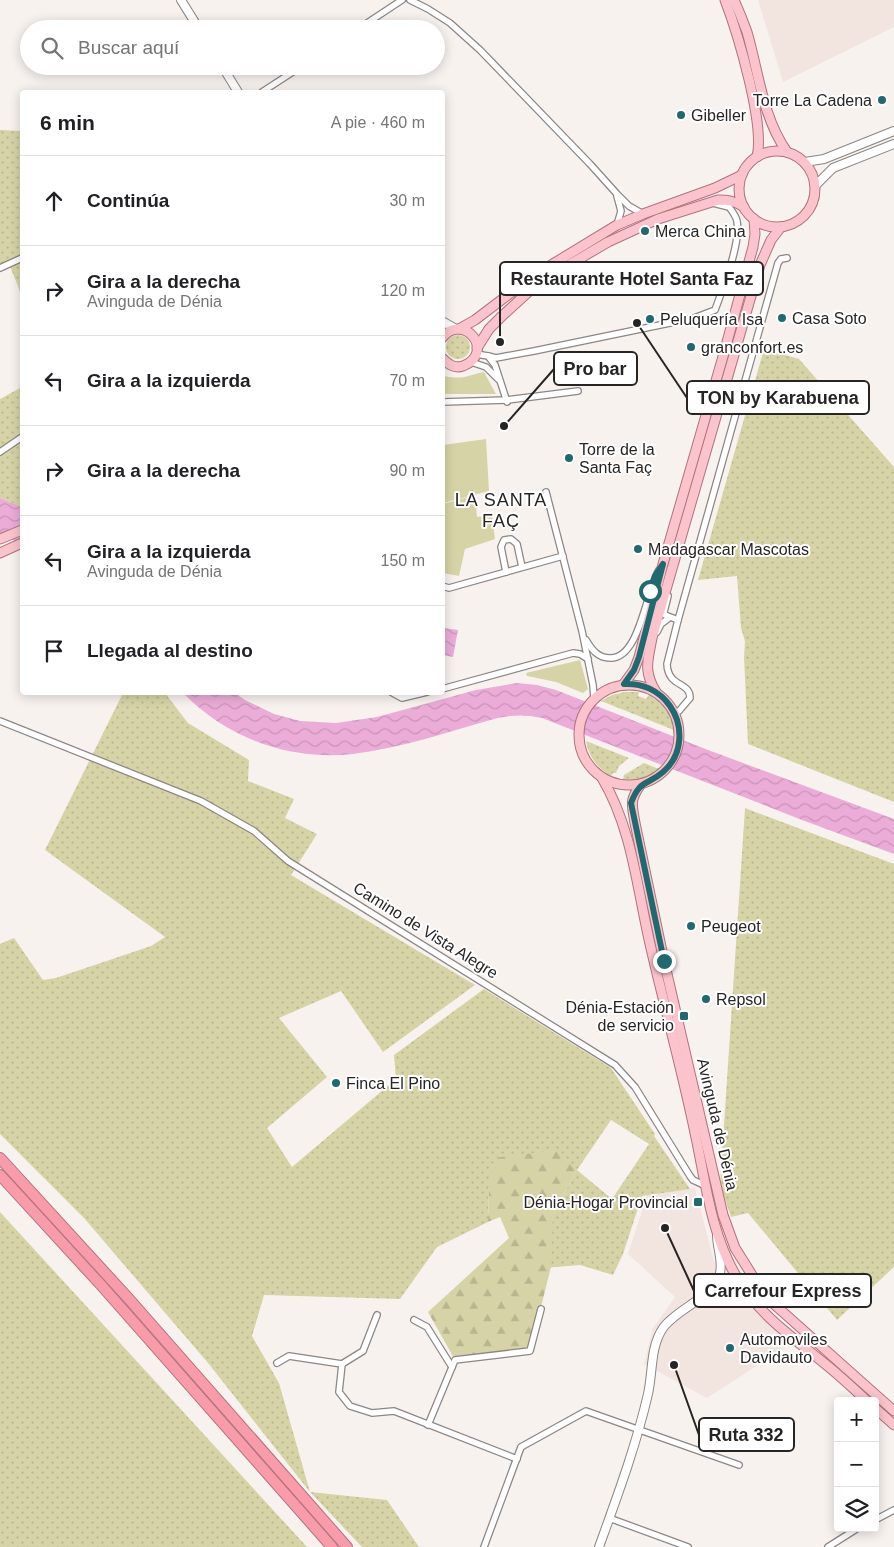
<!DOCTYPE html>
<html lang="es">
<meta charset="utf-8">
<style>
:root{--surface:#fff;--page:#f2f2f2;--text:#202124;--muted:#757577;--line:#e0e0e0}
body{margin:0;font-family:Helvetica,sans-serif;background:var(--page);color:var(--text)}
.controls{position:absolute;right:15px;bottom:15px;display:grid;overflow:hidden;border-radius:5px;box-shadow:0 2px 12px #0003}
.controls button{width:45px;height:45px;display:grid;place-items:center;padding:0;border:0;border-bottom:1px solid var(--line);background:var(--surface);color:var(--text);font:25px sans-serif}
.stop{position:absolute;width:15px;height:15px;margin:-11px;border:4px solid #1e6a6f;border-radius:50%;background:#fff}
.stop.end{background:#1e6a6f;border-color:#fff;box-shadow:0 1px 5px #0008}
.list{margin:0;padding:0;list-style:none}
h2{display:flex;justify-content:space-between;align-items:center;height:65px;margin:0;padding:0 20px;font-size:21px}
h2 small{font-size:16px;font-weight:400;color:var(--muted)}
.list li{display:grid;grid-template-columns:32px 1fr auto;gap:15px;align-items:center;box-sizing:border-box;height:90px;padding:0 20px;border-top:1px solid var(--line)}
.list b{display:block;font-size:19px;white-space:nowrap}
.list p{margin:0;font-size:16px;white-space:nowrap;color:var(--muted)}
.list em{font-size:16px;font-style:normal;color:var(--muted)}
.icon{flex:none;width:28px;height:28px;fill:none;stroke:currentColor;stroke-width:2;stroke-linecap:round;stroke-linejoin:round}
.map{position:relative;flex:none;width:894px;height:1547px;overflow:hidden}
.search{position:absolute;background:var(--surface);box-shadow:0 2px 12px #0003;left:20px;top:20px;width:425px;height:55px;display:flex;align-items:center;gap:12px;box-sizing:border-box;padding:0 18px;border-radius:28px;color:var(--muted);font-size:19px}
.panel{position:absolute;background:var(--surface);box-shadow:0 2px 12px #0003;left:20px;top:90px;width:425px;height:605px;border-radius:5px}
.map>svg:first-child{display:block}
.built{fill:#f2e4df}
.grass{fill:url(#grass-dots);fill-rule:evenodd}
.forest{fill:url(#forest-firs)}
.green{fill:#d6d4a6}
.water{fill:url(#water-waves)}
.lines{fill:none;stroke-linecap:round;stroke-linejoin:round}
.street-casing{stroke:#8c8684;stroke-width:8}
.secondary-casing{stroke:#8c8684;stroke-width:10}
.primary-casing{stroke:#b0727b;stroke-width:11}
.highway-casing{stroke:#b0727b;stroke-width:12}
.street{stroke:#fff;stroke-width:5.5}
.secondary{stroke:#fff;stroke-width:8}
.primary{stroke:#fbc4cc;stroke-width:9}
.highway{stroke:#f99caa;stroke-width:10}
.route{stroke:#1e6a6f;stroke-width:6}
.poi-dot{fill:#1e6a6f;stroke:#fff;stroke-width:2}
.labels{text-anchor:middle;stroke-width:4;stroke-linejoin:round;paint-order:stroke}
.poi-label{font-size:16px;fill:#272424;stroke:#fff;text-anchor:start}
.street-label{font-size:16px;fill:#272424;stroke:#fff}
.neighbourhood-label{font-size:18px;letter-spacing:1px;fill:#272424;stroke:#fff}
.leader{fill:none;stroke:#272424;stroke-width:2}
.callout-dot{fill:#272424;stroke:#fff;stroke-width:2}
.callout{fill:#fff;stroke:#272424;stroke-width:2}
.callout-label{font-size:18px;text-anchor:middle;font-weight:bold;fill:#272424}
</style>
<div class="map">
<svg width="894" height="1547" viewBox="0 0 894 1547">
<defs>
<pattern id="grass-dots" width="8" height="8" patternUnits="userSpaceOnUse" patternTransform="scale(1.25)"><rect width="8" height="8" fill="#d6d4a6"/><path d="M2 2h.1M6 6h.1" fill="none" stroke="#b8b68f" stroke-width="1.8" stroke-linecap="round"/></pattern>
<pattern id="forest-firs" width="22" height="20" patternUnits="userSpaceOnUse" patternTransform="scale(1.25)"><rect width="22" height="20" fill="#d6d4a6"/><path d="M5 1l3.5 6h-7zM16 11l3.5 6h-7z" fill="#b8b68f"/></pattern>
<pattern id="water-waves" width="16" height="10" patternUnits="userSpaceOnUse" patternTransform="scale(1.25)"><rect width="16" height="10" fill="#ebacd7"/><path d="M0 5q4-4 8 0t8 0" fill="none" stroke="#ca94b8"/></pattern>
</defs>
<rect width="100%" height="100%" fill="#f8f2ef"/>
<g class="built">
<path d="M758,0H894V27L783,82Z"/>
<path d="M695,1188L716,1269L790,1343L783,1349L707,1398L644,1364L653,1328L675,1297L628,1254L647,1195Z"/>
</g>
<g class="grass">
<path d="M0,130L22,131V296L9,264L0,267Z"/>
<circle cx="458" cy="347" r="12"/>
<path d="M764,349L799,359L894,467V802L748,744L744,657L745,641L741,628L737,576L698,580Z"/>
<path d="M22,387V507L0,498V399Z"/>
<path d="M625,692H639L638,696L646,699L649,695C662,703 671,714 674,730L601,701L612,695Z"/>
<path d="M123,693H165L188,723L249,760L248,781L294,799L285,818L317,834L291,875L475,985L383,1052L341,991L279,1018L327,1077L267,1128L292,1167L396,1079L394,1055L484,989L611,1068L655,1134L654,1136L690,1189L642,1196L623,1254L613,1275L580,1265L545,1268L553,1214L577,1170L489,1183L488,1222L437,1247L400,1299L264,1295L252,1336L279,1383L310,1492L387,1500L419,1547H362L310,1492L208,1363L84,1218L0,1134V944L14,938L43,980L56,978L151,946L165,937L45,850ZM611,1120L649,1144L612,1199L577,1170Z"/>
<path d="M586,741L629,758L619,766L616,773H613L611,776C597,768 589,757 586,741Z"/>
<path d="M644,763L659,769C648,778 637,781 623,779L624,775Z"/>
<path d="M745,808L894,864V1267L837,1320L748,1213L731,1217L720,1185Z"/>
<path d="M0,1212L307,1547H0Z"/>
</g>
<path class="forest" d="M559,1150L577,1170L553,1214L551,1267L530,1351L455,1360L428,1312L509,1238L500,1217L488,1222L489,1183L494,1158Z"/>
<g class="green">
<path d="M484,372L496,394H443V376C450,377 460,379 468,376C474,375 477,373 484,372Z"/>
<path d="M486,439L489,491L443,503V445Z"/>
<path d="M475,495L477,517L492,515L495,539L465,549L459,576L443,573V504Z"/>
<path d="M580,660L588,689L583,693L556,682L527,676L526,673Z"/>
</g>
<g class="water">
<path d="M0,498L22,507V544L0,534Z"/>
<path d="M444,628L458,630L453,657L443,655Z"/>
<path d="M517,683L537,685L556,690L708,750L894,819V854L802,820L542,718C524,714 511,715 494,719C448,732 401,748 353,754C289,761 227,738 183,693H235L245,700L274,714L300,721L336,723L377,717L476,690Z"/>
</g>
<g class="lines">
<g class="street-casing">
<g id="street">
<path d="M410,0L428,9L450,23L480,50L590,164L617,194L629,206L643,214"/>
<path d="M358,29L402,0"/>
<path d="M262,92L302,66"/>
<path d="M617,225L621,211L617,196"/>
<path d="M0,268L22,258"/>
<path d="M476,354L488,356L495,365L507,402"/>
<path d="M488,356L496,358L534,351L694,318L715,310C723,288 741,243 737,221C736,216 732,211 729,207L713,203"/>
<path d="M471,362L486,367L498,379"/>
<path d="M442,402L507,400L578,391"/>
<path d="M0,452L22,437"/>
<path d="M546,492L582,631L593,685L594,699"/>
<path d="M506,572L501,547L504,540L511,539L517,544L522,567"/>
<path d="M442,586L449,588L563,556"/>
<path d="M668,596L664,612L665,615L678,620"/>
<path d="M657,632L661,624L669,618"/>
<path d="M586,640C592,650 598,658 610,658C640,659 646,590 659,570"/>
<path d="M442,689L573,653L580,654L588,659"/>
<path d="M391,692L402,698L427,692"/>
<path d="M675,712L679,711L690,698C690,681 668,688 667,664L678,620L778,263L781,259L787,258"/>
<path d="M0,721L201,801L254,831L288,861L615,1065L635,1087L690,1176L693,1180L706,1186"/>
<path d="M414,1320L427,1327L452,1367"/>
<path d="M277,1363L289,1356L342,1364L363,1351L377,1315"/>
<path d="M342,1364L339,1392L350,1406L372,1413L394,1411L517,1459"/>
<path d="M428,1425L455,1360L530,1351L541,1309"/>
<path d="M609,1518L688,1547"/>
<path d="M875,1520L894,1510"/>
<path d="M484,1547L521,1447L586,1411L739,1465"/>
<path d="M828,1547L858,1528"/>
</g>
</g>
<g class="secondary-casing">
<g id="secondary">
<path d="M181,0L199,29"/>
<path d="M222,66L238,92"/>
<path d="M805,162L824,159L894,131"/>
<path d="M815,186L833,168L894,144"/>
<path d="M442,321L456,329"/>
<path d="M713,1290L737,1277"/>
<path d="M702,1298L728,1291L748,1293"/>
<path d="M599,1547C617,1497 636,1446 648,1394C653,1372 650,1347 663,1328C677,1308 715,1297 720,1273C723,1261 717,1248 717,1235"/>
</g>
</g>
<g class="primary-casing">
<g id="primary">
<path d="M725,0C738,34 765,124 757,157"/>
<path d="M734,0C739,11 743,21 747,32C759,73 762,116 787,152"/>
<circle cx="777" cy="189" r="38"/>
<path d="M459,329L475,320L533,276L617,225L643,214L715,188L742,175"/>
<path d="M442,338C463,311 497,352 463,366C454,369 448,364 442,358"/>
<path d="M477,348L489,329L502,316L535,286L562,269L608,242L658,219L718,200C728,200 735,201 744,207"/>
<path d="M0,539L22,530"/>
<path d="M0,553L22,543"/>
<circle cx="629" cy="735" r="50"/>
<path d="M623,685L634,670L639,657L663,564L724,353L753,247L755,234L754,219"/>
<path d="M656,692C643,671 648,660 652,638L760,265L771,240L781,227"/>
<path d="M602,778C632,828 637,888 650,944C664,1005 681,1066 694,1128C705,1177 710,1232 736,1276C760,1316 790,1335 824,1363C839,1375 853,1388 867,1401"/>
<path d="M641,784C629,801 632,804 635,823L664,961L723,1215L735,1248L757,1283L775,1305L894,1411"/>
<path d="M875,1408L894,1425"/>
</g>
</g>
<g class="highway-casing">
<g id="highway">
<path d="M0,1158L129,1299L347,1547"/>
<path d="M0,1175L101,1285L332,1547"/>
</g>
</g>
<use href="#street" class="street"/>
<use href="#secondary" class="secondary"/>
<use href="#primary" class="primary"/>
<use href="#highway" class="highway"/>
</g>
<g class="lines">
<path class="route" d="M650,591L655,576L663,564L639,657L634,670L624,684C642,683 659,690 670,706C684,726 683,755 663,772C647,786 640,779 631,803L664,961"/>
</g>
<g class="poi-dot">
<circle cx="882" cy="100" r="5"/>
<circle cx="681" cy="115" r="5"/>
<circle cx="645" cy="231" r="5"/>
<circle cx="782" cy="318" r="5"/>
<circle cx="650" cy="319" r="5"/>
<circle cx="691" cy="347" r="5"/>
<circle cx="569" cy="458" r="5"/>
<circle cx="638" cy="549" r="5"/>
<circle cx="691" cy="926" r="5"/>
<circle cx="706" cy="999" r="5"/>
<rect x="679" y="1011" width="10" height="10" rx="2.5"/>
<circle cx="336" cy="1083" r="5"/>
<rect x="693" y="1197" width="10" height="10" rx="2.5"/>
<circle cx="730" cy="1348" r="5"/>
</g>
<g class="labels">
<g class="poi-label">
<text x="872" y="106" text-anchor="end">Torre La Cadena</text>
<text x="691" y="121">Gibeller</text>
<text x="655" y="237">Merca China</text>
<text x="792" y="324">Casa Soto</text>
<text x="660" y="325">Peluquería Isa</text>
<text x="701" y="353">granconfort.es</text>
<text x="579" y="455">Torre de la<tspan x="579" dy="18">Santa Faç</tspan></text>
<text x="648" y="555">Madagascar Mascotas</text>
<text x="701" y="932">Peugeot</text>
<text x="716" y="1005">Repsol</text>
<text x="674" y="1013" text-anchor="end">Dénia-Estación<tspan x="674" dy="18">de servicio</tspan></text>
<text x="346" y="1089">Finca El Pino</text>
<text x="688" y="1208" text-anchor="end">Dénia-Hogar Provincial</text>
<text x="740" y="1345">Automoviles<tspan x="740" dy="18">Davidauto</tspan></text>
</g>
<g class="street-label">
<text transform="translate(426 930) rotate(32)" y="6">Camino de Vista Alegre</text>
<text transform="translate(718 1124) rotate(77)" y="6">Avinguda de Dénia</text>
</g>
<g class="neighbourhood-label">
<text x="501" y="506">LA SANTA<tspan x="501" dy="21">FAÇ</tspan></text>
</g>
</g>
<path class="leader" d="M500 342L500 279M504 426L554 369M637 323L687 398M665 1228L694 1291M674 1365L699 1435"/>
<g class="callout-dot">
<circle cx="500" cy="342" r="5"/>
<circle cx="504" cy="426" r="5"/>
<circle cx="637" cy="323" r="5"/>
<circle cx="665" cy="1228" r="5"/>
<circle cx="674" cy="1365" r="5"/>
</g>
<g class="callout">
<rect x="500" y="262" width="263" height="33" rx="5"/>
<rect x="554" y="352" width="83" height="33" rx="5"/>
<rect x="687" y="381" width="182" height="33" rx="5"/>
<rect x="694" y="1274" width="177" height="33" rx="5"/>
<rect x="699" y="1418" width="95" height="33" rx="5"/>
</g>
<g class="callout-label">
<text x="632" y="285">Restaurante Hotel Santa Faz</text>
<text x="595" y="375">Pro bar</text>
<text x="778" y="404">TON by Karabuena</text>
<text x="783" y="1297">Carrefour Express</text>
<text x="746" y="1441">Ruta 332</text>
</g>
</svg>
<div class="controls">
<button>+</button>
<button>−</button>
<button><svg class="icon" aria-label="layers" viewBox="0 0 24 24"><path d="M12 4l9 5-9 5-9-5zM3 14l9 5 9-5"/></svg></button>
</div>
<div class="stop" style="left:650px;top:591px"></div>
<div class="stop end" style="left:664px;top:961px"></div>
<div class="search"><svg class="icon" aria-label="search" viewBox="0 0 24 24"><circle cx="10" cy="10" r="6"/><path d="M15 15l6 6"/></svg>Buscar aquí</div>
<section class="panel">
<h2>6 min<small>A pie · 460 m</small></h2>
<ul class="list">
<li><svg class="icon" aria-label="ahead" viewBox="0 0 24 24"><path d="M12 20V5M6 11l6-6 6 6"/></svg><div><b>Continúa</b></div><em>30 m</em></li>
<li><svg class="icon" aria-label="right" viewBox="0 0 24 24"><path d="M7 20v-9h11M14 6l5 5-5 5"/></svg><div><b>Gira a la derecha</b><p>Avinguda de Dénia</p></div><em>120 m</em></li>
<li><svg class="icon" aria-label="left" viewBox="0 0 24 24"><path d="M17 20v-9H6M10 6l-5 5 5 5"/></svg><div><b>Gira a la izquierda</b></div><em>70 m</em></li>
<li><svg class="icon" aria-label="right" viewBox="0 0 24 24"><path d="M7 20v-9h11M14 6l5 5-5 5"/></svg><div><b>Gira a la derecha</b></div><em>90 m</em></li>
<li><svg class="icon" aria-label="left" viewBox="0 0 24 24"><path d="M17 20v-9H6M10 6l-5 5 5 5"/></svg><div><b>Gira a la izquierda</b><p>Avinguda de Dénia</p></div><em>150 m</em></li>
<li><svg class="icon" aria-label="arrive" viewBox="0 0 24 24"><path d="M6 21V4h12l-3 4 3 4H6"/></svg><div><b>Llegada al destino</b></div></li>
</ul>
</section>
</div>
